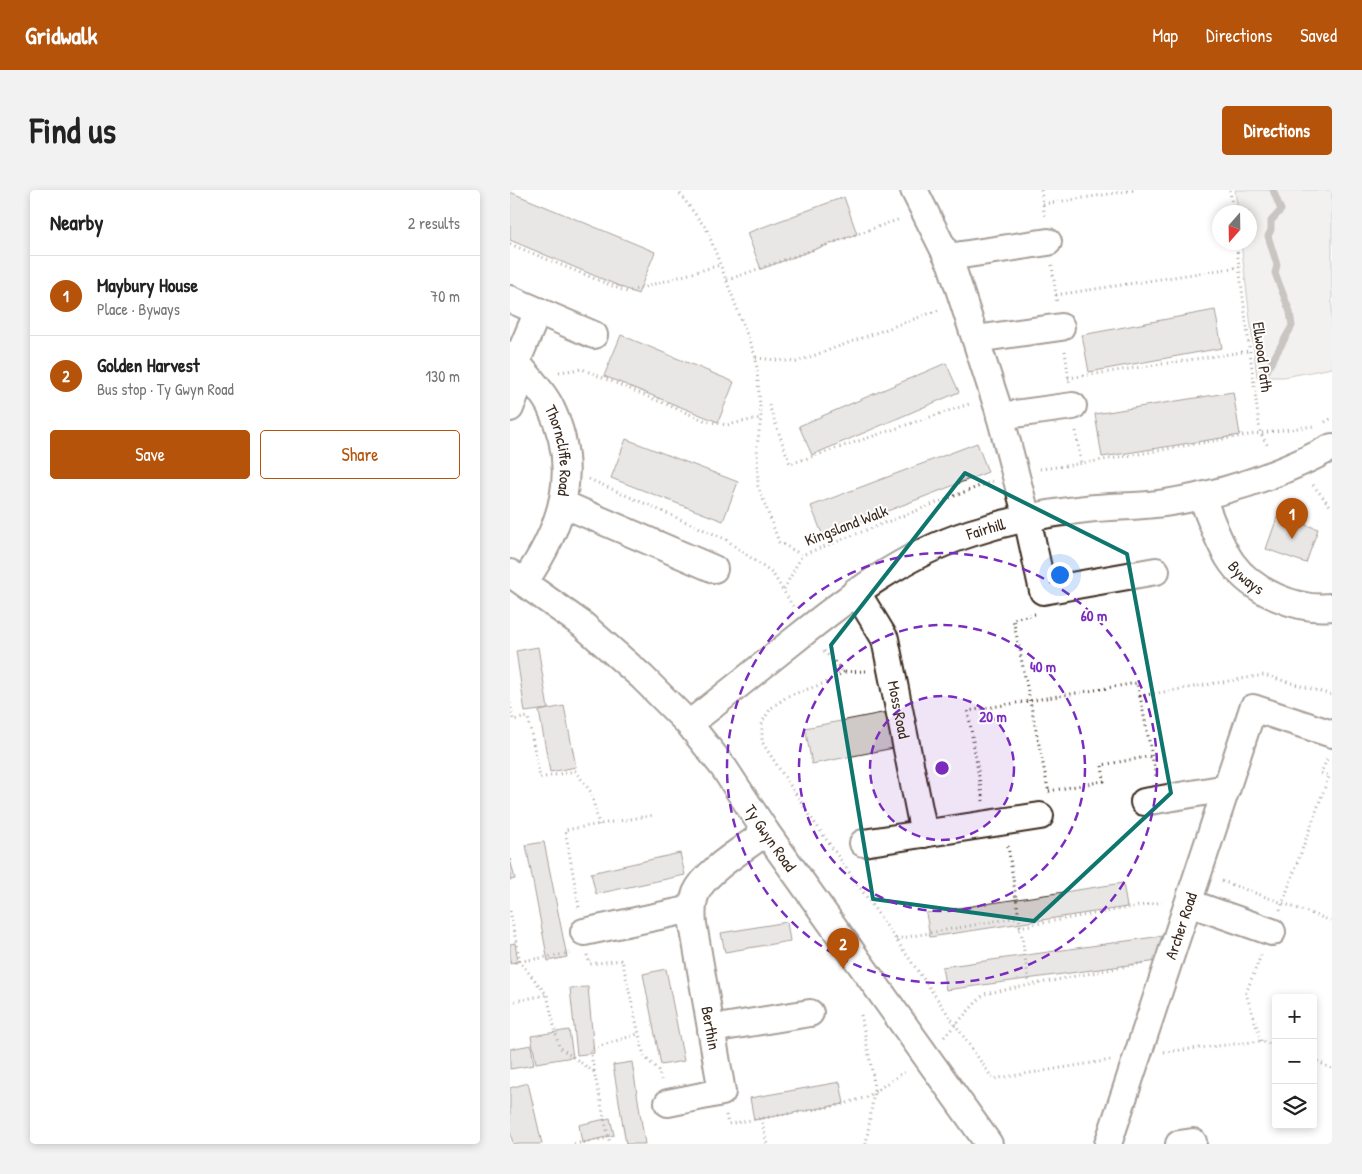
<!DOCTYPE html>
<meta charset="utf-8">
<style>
:root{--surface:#fff;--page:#f2f2f2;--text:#222;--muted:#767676;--line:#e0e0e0;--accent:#b45309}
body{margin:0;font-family:"Patrick Hand",sans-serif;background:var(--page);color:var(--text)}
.controls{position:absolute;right:15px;bottom:15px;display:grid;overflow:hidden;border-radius:5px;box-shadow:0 2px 8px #0003}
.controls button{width:45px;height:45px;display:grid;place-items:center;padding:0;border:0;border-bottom:1px solid var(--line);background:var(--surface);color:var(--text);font:25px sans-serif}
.compass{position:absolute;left:702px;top:15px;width:45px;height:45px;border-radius:50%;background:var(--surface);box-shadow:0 2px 8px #0003;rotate:200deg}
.you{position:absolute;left:549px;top:384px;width:18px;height:18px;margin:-12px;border:4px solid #fff;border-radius:50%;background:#1a73e8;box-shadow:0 0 0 8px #1a73e833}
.badge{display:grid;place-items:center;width:32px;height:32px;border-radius:50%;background:var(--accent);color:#fff;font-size:16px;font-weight:700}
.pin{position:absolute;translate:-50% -41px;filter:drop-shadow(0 1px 2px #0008)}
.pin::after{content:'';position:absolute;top:26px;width:18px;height:15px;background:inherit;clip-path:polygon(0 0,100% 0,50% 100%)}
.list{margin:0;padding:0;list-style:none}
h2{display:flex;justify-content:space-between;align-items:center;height:65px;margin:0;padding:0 20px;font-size:21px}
h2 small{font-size:16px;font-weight:400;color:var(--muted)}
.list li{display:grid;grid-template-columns:32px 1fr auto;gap:15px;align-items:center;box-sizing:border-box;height:80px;padding:0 20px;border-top:1px solid var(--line)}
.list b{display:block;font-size:19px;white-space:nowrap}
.list p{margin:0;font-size:16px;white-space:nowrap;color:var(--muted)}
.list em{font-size:16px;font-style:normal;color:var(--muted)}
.actions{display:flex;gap:10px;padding:15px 20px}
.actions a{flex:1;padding:11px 0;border:1px solid var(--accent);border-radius:5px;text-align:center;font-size:18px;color:var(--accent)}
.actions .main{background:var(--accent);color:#fff}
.icon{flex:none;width:28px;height:28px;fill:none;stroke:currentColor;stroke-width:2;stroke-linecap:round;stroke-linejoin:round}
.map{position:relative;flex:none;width:822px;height:954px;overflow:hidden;border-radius:5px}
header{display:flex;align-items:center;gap:30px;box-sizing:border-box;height:70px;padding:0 25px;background:var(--accent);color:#fff}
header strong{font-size:24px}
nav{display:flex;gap:28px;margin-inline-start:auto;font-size:18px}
.intro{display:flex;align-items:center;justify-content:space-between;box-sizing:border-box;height:120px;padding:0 30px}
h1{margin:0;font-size:35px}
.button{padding:12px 22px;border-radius:5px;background:var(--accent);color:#fff;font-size:18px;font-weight:700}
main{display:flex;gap:30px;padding:0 30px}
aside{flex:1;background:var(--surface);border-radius:5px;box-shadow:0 2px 8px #0003}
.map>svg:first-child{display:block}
.green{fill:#e2e0de;stroke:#8e857e}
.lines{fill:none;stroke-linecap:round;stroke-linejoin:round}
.stream{stroke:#887e77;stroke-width:7}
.building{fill:#cfcac7;stroke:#3b2a1e}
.minor-casing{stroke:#3b2a1e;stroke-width:30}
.path{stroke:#3b2a1e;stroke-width:3;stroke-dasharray:1 4;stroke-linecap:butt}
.minor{stroke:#fff;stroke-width:26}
.marked{fill:none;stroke:#0f766e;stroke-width:4;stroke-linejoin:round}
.ring{fill:none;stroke:#7b2cbf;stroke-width:2.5;stroke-dasharray:9 6}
.labels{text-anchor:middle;stroke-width:4;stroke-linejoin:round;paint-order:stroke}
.street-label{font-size:16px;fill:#3b2a1e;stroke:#fff}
.centre{fill:#7b2cbf;stroke:#fff;stroke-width:2.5}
.ring-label{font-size:15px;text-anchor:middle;font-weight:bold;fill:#7b2cbf;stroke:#fff;stroke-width:4;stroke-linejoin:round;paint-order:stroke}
</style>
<header>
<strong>Gridwalk</strong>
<nav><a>Map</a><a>Directions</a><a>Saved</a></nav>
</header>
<div class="intro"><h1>Find us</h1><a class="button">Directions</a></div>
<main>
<aside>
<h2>Nearby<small>2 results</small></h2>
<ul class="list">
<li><span class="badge">1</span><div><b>Maybury House</b><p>Place · Byways</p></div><em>70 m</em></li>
<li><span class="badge">2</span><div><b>Golden Harvest</b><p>Bus stop · Ty Gwyn Road</p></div><em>130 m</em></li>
</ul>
<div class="actions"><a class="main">Save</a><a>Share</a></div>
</aside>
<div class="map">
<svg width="822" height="954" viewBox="0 0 822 954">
<rect width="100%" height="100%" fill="#fff"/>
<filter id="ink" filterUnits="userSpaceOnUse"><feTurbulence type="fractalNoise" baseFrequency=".02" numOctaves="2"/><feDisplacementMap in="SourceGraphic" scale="10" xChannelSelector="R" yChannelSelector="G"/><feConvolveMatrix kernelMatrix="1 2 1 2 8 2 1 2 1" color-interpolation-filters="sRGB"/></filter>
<g filter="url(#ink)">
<path class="green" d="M725,0H822V178L774,187H747L731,53L739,52V22H728Z"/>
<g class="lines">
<path class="stream" d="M756,182L782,136L780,122L765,83L767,75L758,46L761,40V31L771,20L763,0"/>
</g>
<g class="building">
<path d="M0,2L145,62L128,104L0,50Z"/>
<path d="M334,7L347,44L251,79L237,43Z"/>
<path d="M705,120L712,158L579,182L572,145Z"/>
<path d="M111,145L224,192L208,232L94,186Z"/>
<path d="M436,173L449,202L302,265L289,236Z"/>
<path d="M723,202L730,245L592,267L585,224Z"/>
<path d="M116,249L228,292L213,331L101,288Z"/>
<path d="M467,253L478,282L313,346L301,316Z"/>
<path d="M768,325L808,339L796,373L756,359Z"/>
<path d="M28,457L38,519L15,522L6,461Z"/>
<path d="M54,516L66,577L40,582L29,521Z"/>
<path d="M382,521L389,557L302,574L295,538Z"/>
<path d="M34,652L57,767L38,771L16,655Z"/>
<path d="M170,663L175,685L86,704L81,683Z"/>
<path d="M0,669L5,689L0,690Z"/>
<path d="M613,693L617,717L420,747L416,723Z"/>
<path d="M277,732L280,751L215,762L211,743Z"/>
<path d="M652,746L655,770L436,800L432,777Z"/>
<path d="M5,753L8,772L0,773V754Z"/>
<path d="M156,779L174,871L151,875L133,784Z"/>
<path d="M78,797L84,863L67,865L60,798Z"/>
<path d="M59,840L63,867L26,873L21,846Z"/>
<path d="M21,855L24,875L0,879V859Z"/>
<path d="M122,872L135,954H116L103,875Z"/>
<path d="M330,892L334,914L244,930L240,908Z"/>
<path d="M18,893L32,954H3L0,941V898Z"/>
<path d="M100,928L104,945L72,953L69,935Z"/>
</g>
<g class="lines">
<g class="minor-casing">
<g id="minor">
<path d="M404,0L441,74L488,218L517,328L533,401L646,381"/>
<path d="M438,67L538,52"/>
<path d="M0,109L28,121"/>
<path d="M466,149L551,137"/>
<path id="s1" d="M0,165C13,181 31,198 40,216C71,279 53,336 15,391"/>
<path d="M6,173L28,121L84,145"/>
<path d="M0,218L14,182"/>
<path d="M490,226L563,216"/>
<path id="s2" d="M692,306C698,324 711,358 722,373C743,402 787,421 822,417"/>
<path d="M53,314L204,379"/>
<path id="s3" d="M0,383L73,435L132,487L179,534L214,578L256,642L479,954"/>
<path id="s4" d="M346,401L375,449L414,644"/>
<path id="s5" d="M179,534C214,507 248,479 282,452C338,407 392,365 461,343C498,331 537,323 576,319C602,316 629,317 655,313C713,304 770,285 822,257"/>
<path d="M634,612L717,598"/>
<path d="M353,653L530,626"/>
<path d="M679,713L762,742"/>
<path d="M74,742L182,719"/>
<path d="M201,839L300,823"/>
<path d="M158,913L212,902L183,734C182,724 182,713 186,703C196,680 236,658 256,642"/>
<path id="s6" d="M598,954L743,518L822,544"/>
<path d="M669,954L683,952"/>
</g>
</g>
<g class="path">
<path d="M167,0L197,40L246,168L251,228L247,256L248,296L269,352L292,365L483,291"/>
<path d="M531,0L535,29"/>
<path d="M720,0L723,22"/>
<path d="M533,14L626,0"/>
<path d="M726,52L750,242L759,258"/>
<path d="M0,54L117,102L210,75"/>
<path d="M542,75L547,113"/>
<path d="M217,90L390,29"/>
<path d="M546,105L729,77"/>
<path d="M555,161L559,192"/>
<path d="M246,168L286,172L429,120"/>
<path d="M49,182L72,179L196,231L217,235L251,228"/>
<path d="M558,188L739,161"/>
<path d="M259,215L280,274L462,213"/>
<path d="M815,232L822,228"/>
<path d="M566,241L571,274"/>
<path d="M530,279C622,268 713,246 805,236"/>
<path d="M79,289L215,349L263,384L284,418"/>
<path d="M803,295L822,318"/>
<path d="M274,399L292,365"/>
<path d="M525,424L503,429L539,603"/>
<path d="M314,461L334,482L357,481"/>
<path d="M334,482L315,493L278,506L261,518L252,532V552L300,626L483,889L601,870"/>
<path d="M630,506L646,586"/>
<path d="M0,513L3,530L18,527L30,588L65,581L81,602L89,635"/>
<path d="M539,601L594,591L592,575L642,566"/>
<path d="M473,611L458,521L627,493L630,506L754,485L822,505"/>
<path d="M498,656L519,793"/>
<path d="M712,691L822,731"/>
<path d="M69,717L55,640L144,625"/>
<path d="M770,720L819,586L811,583L817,569"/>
<path d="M0,721L10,772L37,805L49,857L84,882L100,954"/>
<path d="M509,737L652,712"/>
<path d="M386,749L508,727"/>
<path d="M77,765L80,774L112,770L134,866L149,881L151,890"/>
<path d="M0,773L61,763"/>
<path d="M0,812L36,805"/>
<path d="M351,825L363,886L364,902L356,954"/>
<path d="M434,847L474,804L633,773"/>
<path d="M751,851L736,803L751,765"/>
<path d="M654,862L751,851L766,856"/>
<path d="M803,869L822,879"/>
<path d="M84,881L80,859L128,844"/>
<path d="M216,925L218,934L330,915L357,907L397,880"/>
<path d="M251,928L257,954"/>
<path d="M64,954L98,948"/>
</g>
<use href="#minor" class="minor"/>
</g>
</g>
<path d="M0 0H822V954H0ZM455,283L617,364L661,603L524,731L363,709L321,455Z" fill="#fff" fill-opacity=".55" fill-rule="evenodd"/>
<path class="marked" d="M455,283L617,364L661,603L524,731L363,709L321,455Z"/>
<circle cx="432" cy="578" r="72" fill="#7b2cbf" fill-opacity=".12"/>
<g class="ring">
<circle cx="432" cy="578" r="72"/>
<circle cx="432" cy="578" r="143"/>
<circle cx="432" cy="578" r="215"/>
</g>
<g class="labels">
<g class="street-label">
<text transform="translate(753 167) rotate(83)" y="6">Ellwood Path</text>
<text dy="6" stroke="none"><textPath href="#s1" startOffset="111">Thorncliffe Road</textPath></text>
<text transform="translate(336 335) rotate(-21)" y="6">Kingsland Walk</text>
<text dy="6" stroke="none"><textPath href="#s5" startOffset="358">Fairhill</textPath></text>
<text dy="6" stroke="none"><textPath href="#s2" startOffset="94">Byways</textPath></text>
<text dy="6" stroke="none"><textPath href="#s4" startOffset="128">Moss Road</textPath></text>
<text dy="6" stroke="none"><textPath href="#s3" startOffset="375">Ty Gwyn Road</textPath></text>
<text dy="6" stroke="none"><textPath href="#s6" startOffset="230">Archer Road</textPath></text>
<text transform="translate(201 838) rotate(80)" y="6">Berthin</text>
</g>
</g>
<circle cx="432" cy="578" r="8" class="centre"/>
<g class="ring-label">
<text x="584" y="431">60 m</text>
<text x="533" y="482">40 m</text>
<text x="483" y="532">20 m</text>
</g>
</svg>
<div class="controls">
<button>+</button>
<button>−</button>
<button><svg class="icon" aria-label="layers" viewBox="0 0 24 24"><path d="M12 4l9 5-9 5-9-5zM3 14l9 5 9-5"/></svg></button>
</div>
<svg class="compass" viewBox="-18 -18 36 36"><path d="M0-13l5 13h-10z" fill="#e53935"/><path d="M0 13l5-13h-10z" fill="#767676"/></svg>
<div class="you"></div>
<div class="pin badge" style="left:782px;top:349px">1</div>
<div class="pin badge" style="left:333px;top:779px">2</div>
</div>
</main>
